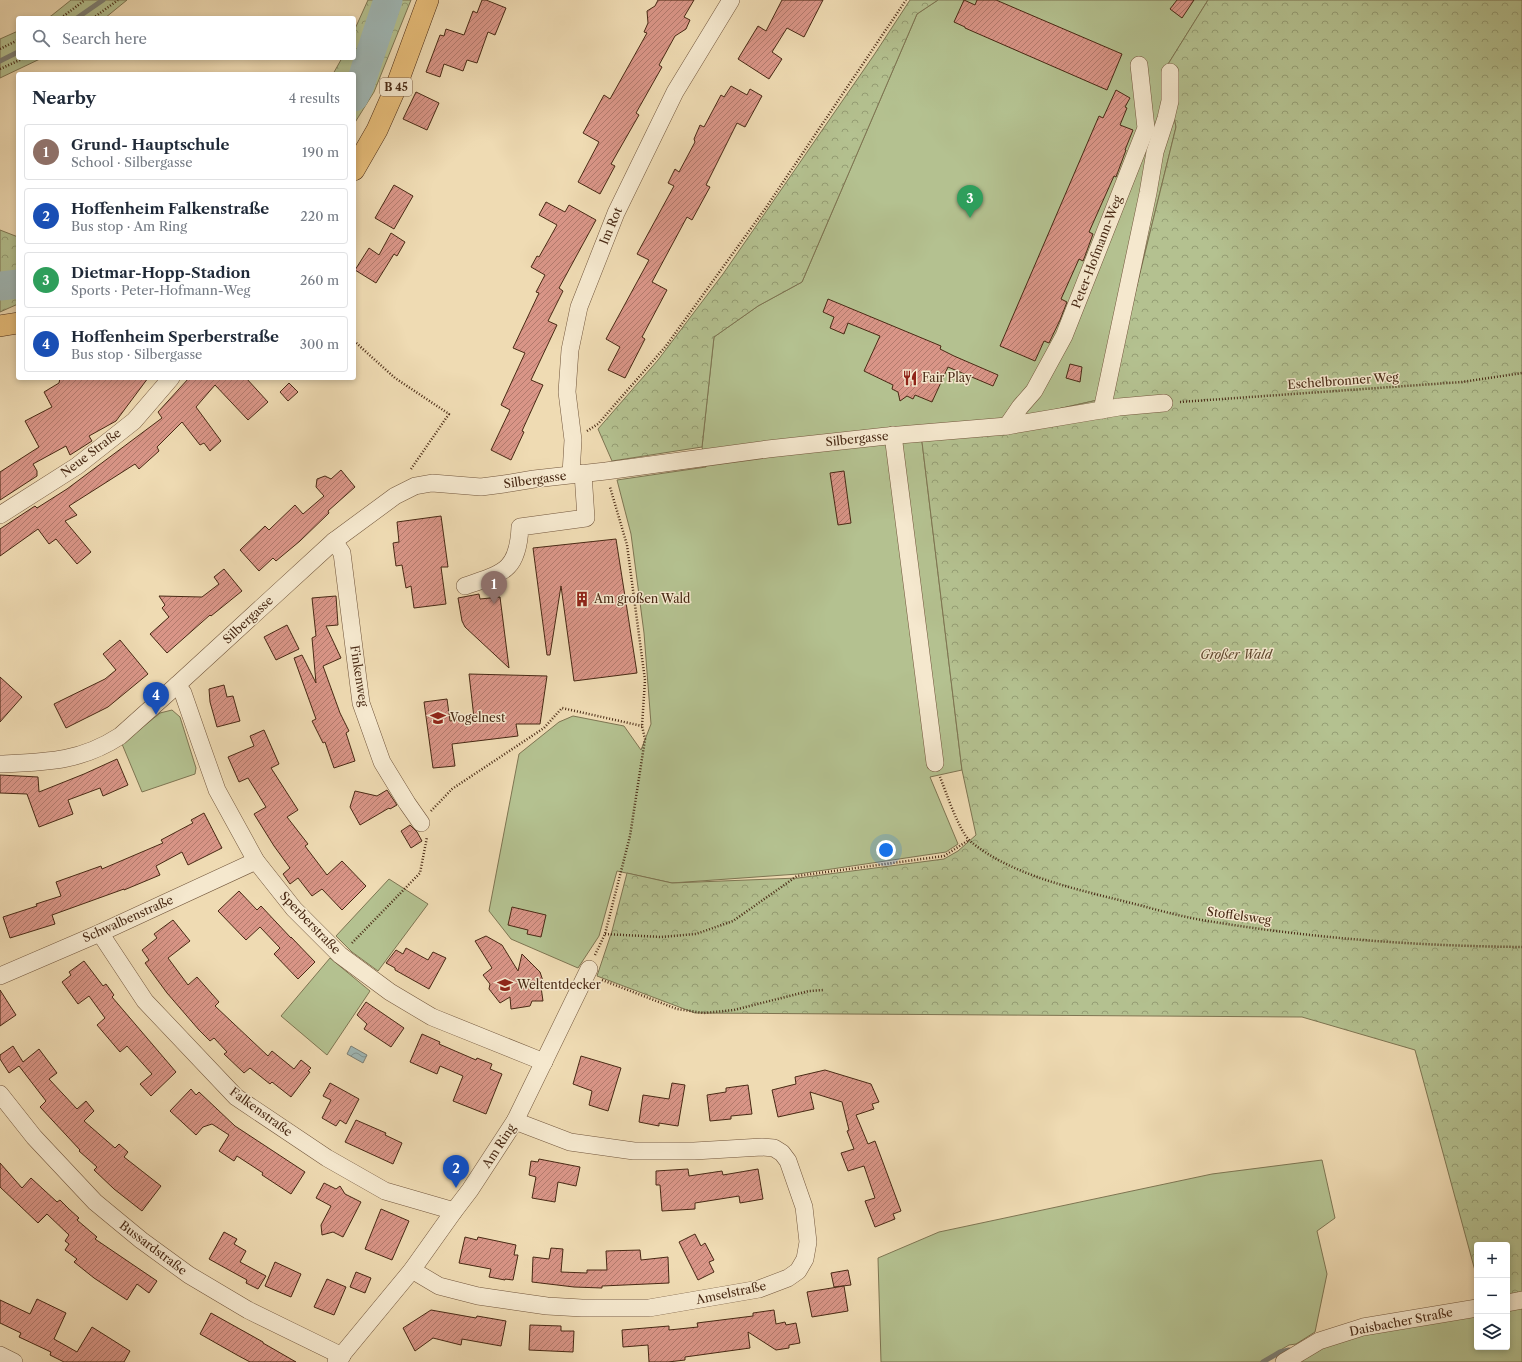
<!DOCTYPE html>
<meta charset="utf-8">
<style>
:root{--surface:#fff;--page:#f6f6f7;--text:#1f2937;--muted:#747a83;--line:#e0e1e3;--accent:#111827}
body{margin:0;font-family:"Libre Caslon Text",serif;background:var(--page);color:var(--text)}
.controls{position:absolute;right:12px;bottom:12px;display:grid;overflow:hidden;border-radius:4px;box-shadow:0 2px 6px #0003}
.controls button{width:36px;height:36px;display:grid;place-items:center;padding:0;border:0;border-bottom:1px solid var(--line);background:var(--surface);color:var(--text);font:20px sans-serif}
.you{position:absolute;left:886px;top:850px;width:14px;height:14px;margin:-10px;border:3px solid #fff;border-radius:50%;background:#1a73e8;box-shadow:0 0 0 6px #1a73e833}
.badge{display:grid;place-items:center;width:26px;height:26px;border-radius:50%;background:var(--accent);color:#fff;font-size:13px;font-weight:700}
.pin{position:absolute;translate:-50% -33px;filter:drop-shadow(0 1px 2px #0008)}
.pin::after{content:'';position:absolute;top:21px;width:14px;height:12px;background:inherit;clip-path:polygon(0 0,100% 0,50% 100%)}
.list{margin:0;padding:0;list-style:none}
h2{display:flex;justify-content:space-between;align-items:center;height:52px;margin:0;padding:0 16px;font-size:17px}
h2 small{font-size:13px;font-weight:400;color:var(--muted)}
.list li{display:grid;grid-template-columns:26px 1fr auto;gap:12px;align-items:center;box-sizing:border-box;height:56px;margin:0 8px 8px;padding:0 8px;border:1px solid var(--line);border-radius:4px}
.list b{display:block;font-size:15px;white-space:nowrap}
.list p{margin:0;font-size:13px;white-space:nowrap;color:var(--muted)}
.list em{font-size:13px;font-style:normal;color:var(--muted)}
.icon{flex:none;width:22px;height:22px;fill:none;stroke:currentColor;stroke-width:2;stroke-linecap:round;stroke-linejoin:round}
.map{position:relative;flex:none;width:1522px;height:1362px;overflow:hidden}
.search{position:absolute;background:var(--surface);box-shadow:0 2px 6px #0003;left:16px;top:16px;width:340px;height:44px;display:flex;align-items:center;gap:10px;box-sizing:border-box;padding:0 14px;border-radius:4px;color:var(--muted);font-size:15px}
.panel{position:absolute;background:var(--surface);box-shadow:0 2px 6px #0003;left:16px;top:72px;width:340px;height:308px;border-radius:4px}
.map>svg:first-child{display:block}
.green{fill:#b4c190;stroke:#7e7552}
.forest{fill:url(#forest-crowns);stroke:#7e7552}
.water{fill:url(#water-waves);stroke:#7c7f76}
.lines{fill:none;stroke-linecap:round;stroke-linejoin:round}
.stream{stroke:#7c7f76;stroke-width:5}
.river{stroke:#9fb8b7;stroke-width:29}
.building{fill:url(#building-hatch);stroke:#482914}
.minor-casing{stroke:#72563c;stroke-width:18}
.major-casing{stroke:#482914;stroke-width:22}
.path{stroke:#482914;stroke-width:2.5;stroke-dasharray:1 2;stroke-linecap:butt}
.minor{stroke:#f5e8ce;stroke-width:17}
.major{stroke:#e8be7a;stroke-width:21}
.labels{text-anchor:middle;stroke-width:3;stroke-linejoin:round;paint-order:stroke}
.shield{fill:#f5e8ce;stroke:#7c624c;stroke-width:1}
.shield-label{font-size:11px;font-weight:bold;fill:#482914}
.street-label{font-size:12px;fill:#482914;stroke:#f5e8ce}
.poi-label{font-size:12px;fill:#482914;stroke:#f5e8ce;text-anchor:start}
.park-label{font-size:12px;font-style:italic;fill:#5e472d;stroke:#f5e8ce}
</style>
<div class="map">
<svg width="1522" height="1362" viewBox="0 0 1522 1362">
<defs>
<pattern id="forest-crowns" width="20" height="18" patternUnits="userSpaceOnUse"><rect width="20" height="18" fill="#b4c190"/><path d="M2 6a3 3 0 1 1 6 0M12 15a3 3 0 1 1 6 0" fill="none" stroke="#949d74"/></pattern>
<pattern id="water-waves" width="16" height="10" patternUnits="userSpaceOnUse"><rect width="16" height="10" fill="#9fb8b7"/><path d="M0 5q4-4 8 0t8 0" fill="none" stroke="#849694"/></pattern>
<pattern id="building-hatch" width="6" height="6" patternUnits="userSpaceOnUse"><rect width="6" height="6" fill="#d99587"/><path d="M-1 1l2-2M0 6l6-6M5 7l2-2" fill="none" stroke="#b27a6d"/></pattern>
</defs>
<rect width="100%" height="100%" fill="#efdbb3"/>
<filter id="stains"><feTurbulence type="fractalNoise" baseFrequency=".005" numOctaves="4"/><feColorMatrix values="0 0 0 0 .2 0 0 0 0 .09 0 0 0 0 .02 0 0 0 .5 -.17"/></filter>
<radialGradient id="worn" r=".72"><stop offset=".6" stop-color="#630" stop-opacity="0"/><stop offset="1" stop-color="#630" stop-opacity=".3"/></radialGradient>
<g class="green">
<path d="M71,0H127L105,18H46L51,16Z"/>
<path d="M938,0H1208L1165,69L1176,127L1127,326L1111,397L1022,417L922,442L962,770L930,777L958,844L946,852L798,874L672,883L617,871L599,936L578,968L511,939L489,911L519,754L559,722L573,716L624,726L641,750L651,724L644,633L631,534L617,480L706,467L702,447L714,337L758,306L802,282L917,14Z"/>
<path d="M18,31V58H42L0,78V39Z"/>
<path d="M172,710L180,717L196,768L195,774L142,792L122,744L160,713Z"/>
<path d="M389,879L428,904L378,971L352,952L336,936Z"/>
<path d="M330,958L370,991L327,1055L281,1016Z"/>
<path d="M1322,1160L1335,1218L1317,1231L1327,1274L1315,1332L1296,1344L1289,1345L1260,1362H881L878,1258L939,1232L1212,1174Z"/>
<path d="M1522,1304V1362H1294L1350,1335L1477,1312V1347H1507V1307Z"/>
</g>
<g class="forest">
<path d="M368,0H411L374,92L354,124V74H333L342,58H354V31Z"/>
<path d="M910,0H938L917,14L802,282L758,306L714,337L702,447L612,461L598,429L658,360L723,274L874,55Z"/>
<path d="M1208,0H1522V1296L1507,1298V1245H1477V1278L1415,1050L1302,1017L695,1013L597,976L612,931L627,873L672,883L798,878L944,859L958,851L976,835L962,770L922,442L932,425L1022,417L1111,397L1127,326L1176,127L1165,69Z"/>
<path d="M0,230L18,237V304L0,312Z"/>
</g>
<path class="water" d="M351,1046L367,1055L363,1063L347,1054Z"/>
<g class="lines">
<g class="stream">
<path d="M77,18L103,0"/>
<path d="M0,61L18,52"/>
<path d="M1263,1362L1280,1352L1289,1350"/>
</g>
<g class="river">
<path d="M354,97L360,85L388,0"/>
<path d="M0,286L18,284"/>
</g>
</g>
<g class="building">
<path d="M482,0H486L506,8L495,35L488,32L477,63L467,60L463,71L444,64L440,77L426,72L440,35L444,36L446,29L464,35L473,11L477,13Z"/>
<path d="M658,0H694L684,17L690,20L686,29L675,36L659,65L662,67L636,113L639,115L611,164L615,166L600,194L578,182L599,142L583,133L604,95L610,99L647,33L644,32L648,23L647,11L655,6Z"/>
<path d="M782,0H823L804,37L787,28L772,52L782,59L769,79L738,59L758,26L766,31Z"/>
<path d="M964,0L975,5L977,0H996L1122,54L1107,90L965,28V27L954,22Z"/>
<path d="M1177,0H1194L1182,18L1170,9Z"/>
<path d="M731,86L747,95L750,89L762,96L745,127L737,123L706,185L710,187L692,220L687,217L652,282L667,290L642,337L645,339L625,378L608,370L620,347L606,339L649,260L637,254L674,186L668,183L675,169L679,172L695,142L694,139L700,125L704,127L721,95L724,97Z"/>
<path d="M1116,90L1130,98L1125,107L1127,108L1120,125L1133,130L1125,150H1126L1116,177L1114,176L1089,232L1093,234L1085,256L1083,261L1079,259L1061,299L1067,302L1060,320L1049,343L1044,341L1035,361L1000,346L1099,116L1103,118Z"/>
<path d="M416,92L439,103L427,130L403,119Z"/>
<path d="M394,185L413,196L394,229L375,218Z"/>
<path d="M546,202L565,212L569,205L596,220L559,288L563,291L548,321L557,325L531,380L543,385L522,431L524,432L511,460L491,450L510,410L501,405L525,353L513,348L539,293L536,292L545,275L531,267L537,256L539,257L557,225L539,215Z"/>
<path d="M391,233L405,242L397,256L394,254L376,283L355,270L369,248L379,255Z"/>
<path d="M828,299L941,346L940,349L954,356L998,375L993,386L948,367L932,402L915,395L913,399L907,396L900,401L898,392L892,389L893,385L864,371L880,336L848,323L844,334L830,328L834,317L823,312Z"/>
<path d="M1070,364L1082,367L1080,382L1066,378Z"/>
<path d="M60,378H148L116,421L89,436L92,441L70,455L66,446L33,464L37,471V476L0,500V472L39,447L25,421L52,407L44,392L59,383Z"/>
<path d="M189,378H246L268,402L248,420L215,385L196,407L221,441L210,451L204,443L200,445L182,422L157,447L159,451L139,469L135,464L69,506L77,515L65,521L91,552L77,564L56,539L49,544L38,529L0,556V529L35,506L37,508L67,489L162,418L158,412Z"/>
<path d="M289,383L298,392L288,401L280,392Z"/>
<path d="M341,470L355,487L328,511L329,513L300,541L276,561L273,558L259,571L240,550L265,526L269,530L295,505L303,514L324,496L316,487L317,479L325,476L331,479Z"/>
<path d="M844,471L851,523L838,525L830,473Z"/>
<path d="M441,516L448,567H441L446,604L414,608L411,586L406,588L402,565L396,566L393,543L399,542L397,522Z"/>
<path d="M616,539L637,673L574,681L561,586L550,655H547L533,548Z"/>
<path d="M224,569L242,591L211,616L210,615L167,653L150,634L169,617L162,608L165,605L159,596L202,597L219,584L214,577Z"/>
<path d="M479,594L480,599L500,597L509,668L465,627L462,621L458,598Z"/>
<path d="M336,596L338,625L326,626L341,658L323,666L340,713L349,731L346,733L355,761L334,768L325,742L323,743L312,721L316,719L294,658L302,655L316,683L312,638L316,636L312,598Z"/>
<path d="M287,625L299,649L276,660L264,637Z"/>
<path d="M120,640L148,674L108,707L66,728L54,704L105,679L116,670L103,654Z"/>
<path d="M469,674L547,676L540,724H516L518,736L452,744L455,766L433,768L424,702L447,699L450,721L474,718Z"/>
<path d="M0,677L22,697L0,722Z"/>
<path d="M224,685L227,697L233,696L240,721L217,727L210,702L209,689Z"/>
<path d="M264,730L279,764L271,768L298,810L287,817L308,844L305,846L327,875L342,861L366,886L342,910L322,889L312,896L298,878L290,884L283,874L290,868L274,846L254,814L266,807L248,778L239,782L228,757L254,746L250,736Z"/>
<path d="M117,759L128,785L103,796L100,788L68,800L73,814L39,827L27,794L0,793V775L38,777L39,792L84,774Z"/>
<path d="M387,790L397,805L390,809L389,808L360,825L350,807L355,791L377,796Z"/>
<path d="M204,813L222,848L188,865L182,852L156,866L160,875L124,890V889L52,915L55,924L10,938L3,917L37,906L36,904L61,896L56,882L101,866L102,869L163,843L161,840L193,823L191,820Z"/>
<path d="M410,825L417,832L422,841L411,848L401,831Z"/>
<path d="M239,891L257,910L261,906L291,938V937L315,962L298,979L274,954L280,948L260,927L246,940L218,911Z"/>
<path d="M512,907L546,915L541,937L527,934L528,930L508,925Z"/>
<path d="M173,920L190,941L168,958L188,985L197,977L219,1002L215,1006L268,1056L272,1051L294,1069L301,1060L311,1068L308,1071L310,1072L291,1097L272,1082L270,1084L250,1068L244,1073L224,1054L227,1052L214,1038L210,1041L199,1030L167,993L145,963L149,960L142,950L157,938L154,934Z"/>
<path d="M486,936L502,945L518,971L522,954L540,972L545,987H541L543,1001H532L530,1006L511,1009L510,997L500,1003L489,989L490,984L483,975L492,968L475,941Z"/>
<path d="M406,948L428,960L433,952L446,958L429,989L395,970V968L386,963L396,950L403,954Z"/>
<path d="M84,961L103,986L106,984L114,995L112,997L176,1072L151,1096L140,1084L152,1074L127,1046L120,1052L97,1025L105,1018L89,996L78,1004L62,982L71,975L69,972Z"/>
<path d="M0,990L16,1015L0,1026Z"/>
<path d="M366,1002L404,1028L391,1047L364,1029L367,1024L357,1015Z"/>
<path d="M422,1034L440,1042L439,1044L476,1060L477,1058L492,1064L490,1069L502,1074L486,1114L453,1101L463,1076L440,1066L437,1074L410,1062Z"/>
<path d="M13,1046L23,1062L39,1049L57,1073L49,1079L77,1109L86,1101L94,1111L84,1121L115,1148L119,1144L128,1152L124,1157L161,1186L142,1211L114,1189L94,1170L97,1167L79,1151L80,1150L40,1107L46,1101L19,1066L9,1073L0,1059V1055Z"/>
<path d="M581,1056L621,1068L608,1111L589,1105L592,1091L573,1084Z"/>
<path d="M825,1070L871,1084L879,1102L872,1104L874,1109L856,1115L868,1144L875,1141L901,1211L893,1214L895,1219L875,1227L865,1201L875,1198L864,1166L848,1171L841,1153L854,1149L847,1131L849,1130L842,1102L810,1092L814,1109L778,1117L772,1090L796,1084L795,1077Z"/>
<path d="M330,1083L359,1099L346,1124L340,1120L336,1126L322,1118L331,1100L323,1096Z"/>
<path d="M672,1083L685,1085L678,1126L659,1123V1126L639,1122L643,1095L669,1099Z"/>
<path d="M748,1085L752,1114L731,1116V1119L710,1121L707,1095L726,1092V1088Z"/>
<path d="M191,1089L196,1095L199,1092L235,1126L305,1172L291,1194L262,1175L263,1173L237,1156L234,1161L219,1151L229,1135L212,1124L203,1127L196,1135L170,1111Z"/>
<path d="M356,1120L386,1133L385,1135L402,1143L393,1164L345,1142Z"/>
<path d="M539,1159L580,1167L576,1186L558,1182L555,1202L532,1198L536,1177L529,1175L531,1161L538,1162Z"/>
<path d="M0,1163L22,1188L31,1178L57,1202L60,1200L69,1209L79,1218L77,1220L97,1237L95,1239L157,1281L149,1293L137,1284L127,1300L94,1278L74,1262L77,1259L65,1250L69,1244L65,1241L69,1235L47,1214L38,1223L0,1187Z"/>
<path d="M688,1169L689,1176L722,1171L723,1175L758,1169L763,1199L740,1203L739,1196L695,1203V1209L662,1211L660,1185H656V1171Z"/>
<path d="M324,1183L336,1189L340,1186L345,1194L361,1202L343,1237L333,1232L322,1235L321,1225L331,1206L316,1198Z"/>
<path d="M381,1209L409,1221L392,1260L365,1249Z"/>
<path d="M224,1232L237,1239L234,1244L246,1251L240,1262L266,1276L258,1289L246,1283L247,1280L209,1259Z"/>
<path d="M695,1234L701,1246L705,1243L714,1260L709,1262L714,1272L698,1280L679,1242Z"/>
<path d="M465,1237L477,1240L478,1237L516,1245L514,1255H518L513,1280L505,1279V1280L489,1277L491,1269L459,1263Z"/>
<path d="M551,1248L563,1249L561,1272L587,1273V1270H607L606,1251L640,1250L641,1260L668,1257L669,1283L602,1286V1288L574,1287L532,1282L533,1257L549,1259Z"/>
<path d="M275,1262L301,1274L291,1297L265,1286Z"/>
<path d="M848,1270L851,1285L834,1287L831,1273Z"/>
<path d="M356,1272L371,1278L365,1293L350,1287Z"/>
<path d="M327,1279L346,1287L334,1315L314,1307Z"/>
<path d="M844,1286L848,1311L812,1317L807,1292Z"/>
<path d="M37,1299L66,1313L54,1339L77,1352L92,1327L130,1351L124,1362H64L50,1355L51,1352L19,1337L21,1333L0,1323V1300L30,1314Z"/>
<path d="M431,1310L476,1318L477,1316L506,1321L501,1346L462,1339L461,1345L433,1338L415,1351L403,1328Z"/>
<path d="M774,1310L776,1324L785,1322L786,1325L796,1323L800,1343L789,1345V1348L776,1350L748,1332L750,1348L685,1357V1360L668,1362H649L648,1345L623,1347L622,1330L669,1326V1330L698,1327L697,1323L753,1316V1313Z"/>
<path d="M211,1313L263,1342V1343L296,1362H250L237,1355L200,1334Z"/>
<path d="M530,1325L561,1326V1331H574L573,1352L529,1350Z"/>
</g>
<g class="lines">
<g class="minor-casing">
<g id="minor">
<path d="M1102,410L1148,193L1155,152L1166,118L1170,101V72"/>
<path d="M1007,426L1020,407L1034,391L1064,336L1146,128L1139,65"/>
<path d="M893,435L935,763"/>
<path d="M571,474L573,440L567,392L570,350L579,307L616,213L675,92L731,0"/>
<path d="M0,515L77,466L134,421L171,378"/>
<path d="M334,541L342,553L361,703L382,762L407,803L421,823"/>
<path d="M465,586C502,573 518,572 520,527L586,518L583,473"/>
<path d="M177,685L183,693L200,742L217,790L256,861L294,909L340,955L390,992L432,1017L544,1062"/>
<path d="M0,764C46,762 80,762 120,736L177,685L334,541L395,496L415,486L432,483L481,487L504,484L534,479L606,471L768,449L887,436L1007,426L1119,407L1164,403"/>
<path d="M100,933L145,1001L236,1097L327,1158L385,1191L454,1211"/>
<path d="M0,976L100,933L256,861"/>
<path d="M0,1094L34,1137L95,1202L141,1240L189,1275L248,1310L342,1356"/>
<path d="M412,1270L439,1286L478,1296L547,1306L582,1308H649L759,1289L788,1278L798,1271L805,1259L808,1242L804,1207L788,1161L782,1153L774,1148L762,1147L694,1151H634L570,1142L515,1121"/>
<path d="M1507,1303L1522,1300"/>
<path d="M0,1355L14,1362"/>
<path d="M336,1362L412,1270L454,1211L470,1190L515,1121L589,969"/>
<path d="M1284,1362L1319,1341L1363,1327L1477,1308"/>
</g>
</g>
<g class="major-casing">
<g id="major">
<path d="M354,170L377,130L396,87L428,0"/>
<path d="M0,326L18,323"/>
</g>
</g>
<g class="path">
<path d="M61,18L85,0"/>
<path d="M93,18L118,0"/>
<path d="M0,49L18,40"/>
<path d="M0,69L24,58"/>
<path d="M354,341L395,378L449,414L411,469"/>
<path d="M1180,402L1462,382L1522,373"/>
<path d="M587,431L598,424L666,346L765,209L906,0"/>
<path d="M940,777C946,792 959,831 970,841C1008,873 1067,887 1115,899C1144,906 1173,915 1202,920C1308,938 1415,946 1522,947"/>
<path d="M431,811L452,789L544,728L562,708L642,726"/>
<path d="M605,934L661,937L696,934L733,921L797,876L944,856L969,840"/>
<path d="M352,943L420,873L427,837"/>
<path d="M595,955L605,934L630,836L645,739L642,726L645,680L627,545L610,487"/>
<path d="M602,980L677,1009L704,1013L734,1010L809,991L824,990"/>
</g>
<use href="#minor" class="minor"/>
<use href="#major" class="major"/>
</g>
<defs>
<g id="restaurant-bare" transform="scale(1.2)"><path d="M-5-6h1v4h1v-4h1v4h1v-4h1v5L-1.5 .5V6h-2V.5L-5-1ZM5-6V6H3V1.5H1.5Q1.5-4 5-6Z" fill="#8f2418" stroke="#f5e8ce" stroke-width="2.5" paint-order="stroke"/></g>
<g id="building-bare" transform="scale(1.2)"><path d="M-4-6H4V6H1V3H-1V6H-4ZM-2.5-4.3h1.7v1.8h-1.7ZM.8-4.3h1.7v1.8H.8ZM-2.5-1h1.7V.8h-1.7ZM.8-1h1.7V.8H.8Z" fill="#8f2418" stroke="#f5e8ce" stroke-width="2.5" paint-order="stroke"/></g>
<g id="school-bare" transform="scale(1.2)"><path d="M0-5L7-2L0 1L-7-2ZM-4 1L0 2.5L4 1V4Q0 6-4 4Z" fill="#8f2418" stroke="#f5e8ce" stroke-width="2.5" paint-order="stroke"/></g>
</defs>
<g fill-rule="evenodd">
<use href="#restaurant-bare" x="910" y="378"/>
<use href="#building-bare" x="582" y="599"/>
<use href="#school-bare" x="438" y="718"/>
<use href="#school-bare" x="505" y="985"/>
</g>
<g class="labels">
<rect class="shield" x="380" y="78" width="32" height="18" rx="3"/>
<g class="shield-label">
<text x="396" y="91">B 45</text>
</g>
<g class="street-label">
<text transform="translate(611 226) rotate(-67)" y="4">Im Rot</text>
<text transform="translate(1097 252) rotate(-69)" y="4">Peter-Hofmann-Weg</text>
<text transform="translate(1343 381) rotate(-4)" y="4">Eschelbronner Weg</text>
<text transform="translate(857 439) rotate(-6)" y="4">Silbergasse</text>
<text transform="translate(91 453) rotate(-37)" y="4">Neue Straße</text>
<text transform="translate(535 480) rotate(-8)" y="4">Silbergasse</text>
<text transform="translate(248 620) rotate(-43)" y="4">Silbergasse</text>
<text transform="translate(359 676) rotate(81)" y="4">Finkenweg</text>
<text transform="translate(1239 916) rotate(8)" y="4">Stoffelsweg</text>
<text transform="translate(128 919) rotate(-24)" y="4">Schwalbenstraße</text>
<text transform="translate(310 923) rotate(46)" y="4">Sperberstraße</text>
<text transform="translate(261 1112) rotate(36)" y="4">Falkenstraße</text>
<text transform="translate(499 1146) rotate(-57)" y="4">Am Ring</text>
<text transform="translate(153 1248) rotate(37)" y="4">Bussardstraße</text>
<text transform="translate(731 1293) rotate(-12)" y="4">Amselstraße</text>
<text transform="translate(1401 1322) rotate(-11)" y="4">Daisbacher Straße</text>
</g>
<g class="poi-label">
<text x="922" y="382">Fair Play</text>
<text x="594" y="603">Am großen Wald</text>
<text x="450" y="722">Vogelnest</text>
<text x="517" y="989">Weltentdecker</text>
</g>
<g class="park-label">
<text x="1236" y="659">Großer Wald</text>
</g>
</g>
<rect width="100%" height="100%" filter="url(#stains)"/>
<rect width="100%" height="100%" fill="url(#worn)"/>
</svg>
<div class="controls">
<button>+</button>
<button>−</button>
<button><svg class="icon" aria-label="layers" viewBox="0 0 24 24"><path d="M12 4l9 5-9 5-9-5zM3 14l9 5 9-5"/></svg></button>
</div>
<div class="you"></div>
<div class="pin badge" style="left:494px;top:604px;background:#8d6e63">1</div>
<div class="pin badge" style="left:456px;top:1188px;background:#1a4fb4">2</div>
<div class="pin badge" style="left:970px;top:218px;background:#2e9e5b">3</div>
<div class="pin badge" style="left:156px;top:715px;background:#1a4fb4">4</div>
<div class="search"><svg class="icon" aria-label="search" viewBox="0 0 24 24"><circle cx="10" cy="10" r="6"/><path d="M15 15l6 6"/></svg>Search here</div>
<section class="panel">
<h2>Nearby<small>4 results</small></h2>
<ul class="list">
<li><span class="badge" style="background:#8d6e63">1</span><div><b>Grund- Hauptschule</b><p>School · Silbergasse</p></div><em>190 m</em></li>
<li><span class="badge" style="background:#1a4fb4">2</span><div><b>Hoffenheim Falkenstraße</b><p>Bus stop · Am Ring</p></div><em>220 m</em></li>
<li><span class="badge" style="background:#2e9e5b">3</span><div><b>Dietmar-Hopp-Stadion</b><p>Sports · Peter-Hofmann-Weg</p></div><em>260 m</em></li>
<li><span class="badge" style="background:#1a4fb4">4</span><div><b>Hoffenheim Sperberstraße</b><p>Bus stop · Silbergasse</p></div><em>300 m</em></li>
</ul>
</section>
</div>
